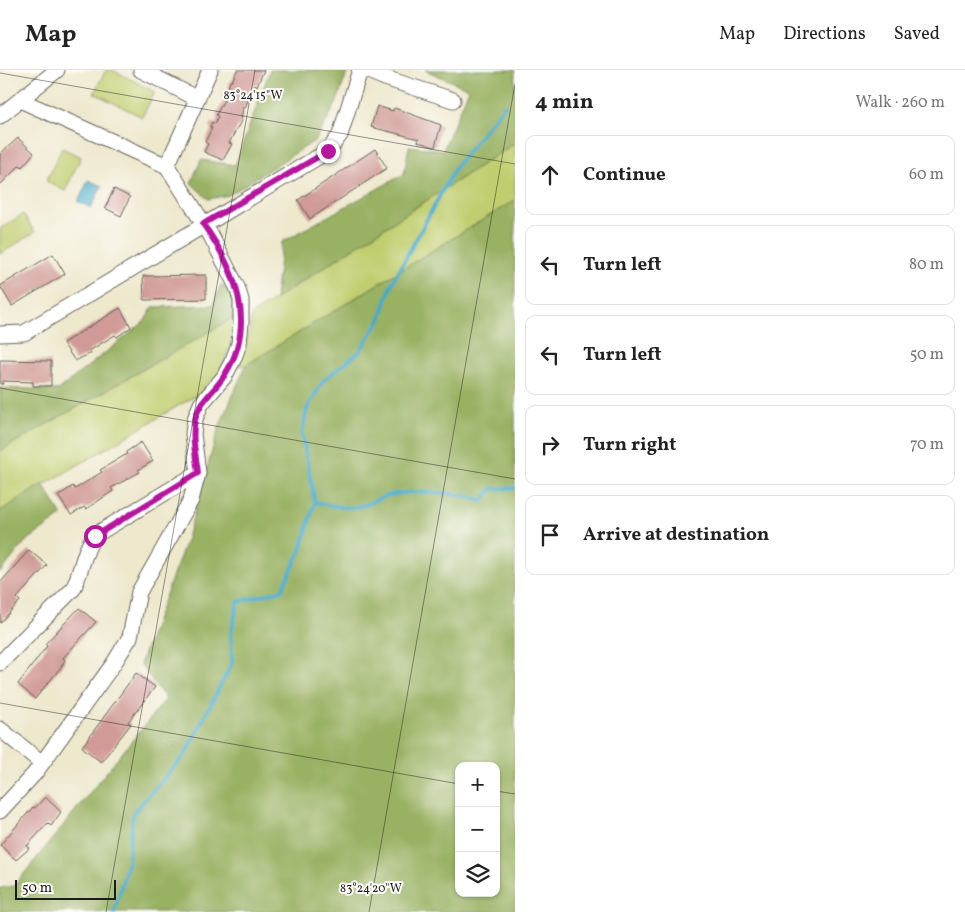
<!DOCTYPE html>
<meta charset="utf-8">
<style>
:root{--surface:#fff;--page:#f6f6f6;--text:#222;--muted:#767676;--line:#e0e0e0}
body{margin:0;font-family:Vollkorn,serif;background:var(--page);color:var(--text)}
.controls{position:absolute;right:15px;bottom:15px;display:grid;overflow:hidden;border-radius:10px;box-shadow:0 1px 4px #0004}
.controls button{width:45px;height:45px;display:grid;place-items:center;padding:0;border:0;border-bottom:1px solid var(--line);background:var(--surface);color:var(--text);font:25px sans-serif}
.scale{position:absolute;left:15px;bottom:12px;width:101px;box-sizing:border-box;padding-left:5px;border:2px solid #1c1c1c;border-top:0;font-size:14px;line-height:18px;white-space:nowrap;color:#1c1c1c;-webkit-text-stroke:4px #fdfcf7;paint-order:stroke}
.stop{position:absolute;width:15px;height:15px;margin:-11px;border:4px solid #b5179e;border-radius:50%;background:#fff}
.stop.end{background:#b5179e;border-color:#fff;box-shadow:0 1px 5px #0008}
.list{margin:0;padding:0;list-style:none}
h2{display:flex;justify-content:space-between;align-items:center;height:65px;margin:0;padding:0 20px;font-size:21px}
h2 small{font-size:16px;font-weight:400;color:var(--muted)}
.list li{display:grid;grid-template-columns:32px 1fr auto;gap:15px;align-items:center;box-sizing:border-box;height:80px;margin:0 10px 10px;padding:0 10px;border:1px solid var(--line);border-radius:10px}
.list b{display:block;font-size:19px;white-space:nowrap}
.list em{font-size:16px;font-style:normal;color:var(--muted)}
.icon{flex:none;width:28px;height:28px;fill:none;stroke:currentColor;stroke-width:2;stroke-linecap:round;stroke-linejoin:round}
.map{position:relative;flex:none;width:515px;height:842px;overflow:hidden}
header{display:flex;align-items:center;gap:30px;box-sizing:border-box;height:70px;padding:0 25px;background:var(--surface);border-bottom:1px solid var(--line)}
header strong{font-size:24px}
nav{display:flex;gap:28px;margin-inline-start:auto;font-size:18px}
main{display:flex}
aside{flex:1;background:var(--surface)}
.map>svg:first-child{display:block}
.green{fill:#c1ce70;stroke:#6e7546}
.forest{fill:#98b162;stroke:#5a663f;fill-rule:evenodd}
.water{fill:#47a9c6;stroke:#326271}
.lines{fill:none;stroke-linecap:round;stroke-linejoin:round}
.stream{stroke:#47a9c6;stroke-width:4}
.building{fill:#d09a97}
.street-casing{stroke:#66635a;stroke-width:17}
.street{stroke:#fff;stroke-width:15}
.route{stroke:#b5179e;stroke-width:6}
.ticks{fill:none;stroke:#1c1c1c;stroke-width:1;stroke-opacity:0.45}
.ticks-label{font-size:12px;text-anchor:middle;fill:#1c1c1c;stroke:#fdfcf7;stroke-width:4;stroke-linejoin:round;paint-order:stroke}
</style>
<header>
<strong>Map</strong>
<nav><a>Map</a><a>Directions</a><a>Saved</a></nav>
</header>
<main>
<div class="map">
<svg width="515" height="842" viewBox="0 0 515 842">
<rect width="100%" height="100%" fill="#fdfcf7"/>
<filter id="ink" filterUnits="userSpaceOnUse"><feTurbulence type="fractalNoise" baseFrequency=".02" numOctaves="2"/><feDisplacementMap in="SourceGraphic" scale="10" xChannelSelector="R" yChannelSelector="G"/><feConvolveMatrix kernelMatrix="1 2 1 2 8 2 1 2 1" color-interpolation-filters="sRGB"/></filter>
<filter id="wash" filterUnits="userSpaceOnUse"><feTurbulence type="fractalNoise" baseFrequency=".0096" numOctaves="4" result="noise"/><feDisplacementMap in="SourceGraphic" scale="20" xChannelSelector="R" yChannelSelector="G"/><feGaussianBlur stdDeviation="1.12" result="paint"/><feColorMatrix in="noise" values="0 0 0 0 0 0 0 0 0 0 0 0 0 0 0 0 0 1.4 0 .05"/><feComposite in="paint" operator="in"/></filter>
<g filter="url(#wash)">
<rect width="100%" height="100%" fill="#eee8cd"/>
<g class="green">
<path d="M106,0H113L155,22L142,47L94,23Z"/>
<path d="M515,73V130L246,295L238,296L248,267L252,244Z"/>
<path d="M62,78L81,87L65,121L46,111Z"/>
<path d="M23,144L35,162L0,184V159Z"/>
<path d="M235,247C234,277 222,303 200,323L0,441V381Z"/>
</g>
<g class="forest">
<path d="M270,0H348L336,34L316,70L229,125L208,129L191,113L201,90L235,95Z"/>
<path d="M425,0H515V73L275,229L282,172L404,104L409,76L443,80L469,19Z"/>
<path d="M515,130V842H0V818L14,816L166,629L140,594L187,468L219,357L246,295ZM459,696H496V823H459Z"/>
<path d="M221,215L230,219L235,247L0,381V318L58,320L144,252L153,237L213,235Z"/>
<path d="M43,414L62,446L25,472L0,503V441Z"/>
</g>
<path class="water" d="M88,110L102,116L91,138L78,132Z"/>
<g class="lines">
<g class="stream">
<path d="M315,432C332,436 348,440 365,435C373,432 381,427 390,425C413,420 461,422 482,431L492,419L515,418"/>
<path d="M114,842L128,792L133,743L185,685L232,593L231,563L238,532L282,520L301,480L315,432L302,364L307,339L323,311L359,282L380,250L391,215L456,96L505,35"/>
</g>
</g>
<g id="blocks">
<g class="building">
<path d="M237,0H264L257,16L254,15L245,38L243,37L241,51L229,73L232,74L223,90L204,82L208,74L205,72L212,58L210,57L212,52L215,54L218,46L216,45L225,28L222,27L224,22L227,23L230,11H232Z"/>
<path d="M377,36L393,41L394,38L441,55L435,77L418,72L419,69L371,57Z"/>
<path d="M18,68L34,83L22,97L20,95L0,115V84Z"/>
<path d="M375,79L387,98L310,149L298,130Z"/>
<path d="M114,119L130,127L121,146L105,138Z"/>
<path d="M53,184L65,204L12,236L0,216Z"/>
<path d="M206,205V229L144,230L143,206Z"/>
<path d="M120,238L131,257L117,267L115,265L110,268L89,281L91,283L75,291L63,273Z"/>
<path d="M0,290L51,291V316H33V312L3,311V314H0Z"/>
<path d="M141,372L153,391L138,400L140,402L111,418L113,421L86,439L84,437L71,445L58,426L73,416L75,419L102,402L100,400L127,384L126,382Z"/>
<path d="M29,480L47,495L17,528L20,531L0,553V513Z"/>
<path d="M79,538L96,552L63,588L65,590L61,597L35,629L18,614L47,576L45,574Z"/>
<path d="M136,603L155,617L128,652L131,654L101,692L82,677Z"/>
<path d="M45,727L61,742L51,756L48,753L27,776L30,778L16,790L0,775L33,737L35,738Z"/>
</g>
</g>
</g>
<g filter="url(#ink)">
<use href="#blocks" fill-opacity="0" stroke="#66635a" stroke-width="1"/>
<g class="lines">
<g class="street-casing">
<g id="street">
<path d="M141,0L196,28"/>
<path d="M366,0L385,8L453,30"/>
<path d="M0,46L57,0"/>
<path d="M167,96L210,0"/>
<path d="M0,264L24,263L328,81L340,65L360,0"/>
<path d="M0,593L73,519C82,501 83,481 95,465L198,403"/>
<path d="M0,659L42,693"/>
<path d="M0,741L35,703L114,593L130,567L139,522L191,430L198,403L193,364L195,349L201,334L224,307L233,290L239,274L241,253V230L237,217L210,164L167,96L20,30"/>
</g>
</g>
<use href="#street" class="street"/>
</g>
</g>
<g class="lines" filter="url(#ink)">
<path class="route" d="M95,466L198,403C196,386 191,367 195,350C199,331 215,321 224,306C258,254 236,200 203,154L328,81"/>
</g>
<path class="ticks" d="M0,3L515,94M0,318L515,409M0,633L459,714M496,721L515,724M106,842L255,0M369,842L515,14"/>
<g class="ticks-label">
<text x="253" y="29">83°24'15"W</text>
<text x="371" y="822">83°24'20"W</text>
</g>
</svg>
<div class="controls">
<button>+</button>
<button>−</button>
<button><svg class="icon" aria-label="layers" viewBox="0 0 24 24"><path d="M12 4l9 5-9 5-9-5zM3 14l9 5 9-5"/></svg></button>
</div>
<div class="scale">50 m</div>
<div class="stop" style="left:95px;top:466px"></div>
<div class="stop end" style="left:328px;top:81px"></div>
</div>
<aside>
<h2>4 min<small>Walk · 260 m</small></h2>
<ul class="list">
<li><svg class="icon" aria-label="ahead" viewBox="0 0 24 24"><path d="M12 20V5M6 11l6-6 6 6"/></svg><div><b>Continue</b></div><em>60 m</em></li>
<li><svg class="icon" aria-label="left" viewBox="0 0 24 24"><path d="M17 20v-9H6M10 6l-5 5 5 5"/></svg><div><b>Turn left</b></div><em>80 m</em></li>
<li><svg class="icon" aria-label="left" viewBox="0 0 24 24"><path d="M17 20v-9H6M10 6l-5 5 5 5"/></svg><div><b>Turn left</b></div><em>50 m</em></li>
<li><svg class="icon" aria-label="right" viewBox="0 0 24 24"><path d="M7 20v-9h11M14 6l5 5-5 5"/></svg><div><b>Turn right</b></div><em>70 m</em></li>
<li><svg class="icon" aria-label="arrive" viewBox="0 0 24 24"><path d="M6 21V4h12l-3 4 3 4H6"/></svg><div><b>Arrive at destination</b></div></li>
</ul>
</aside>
</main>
